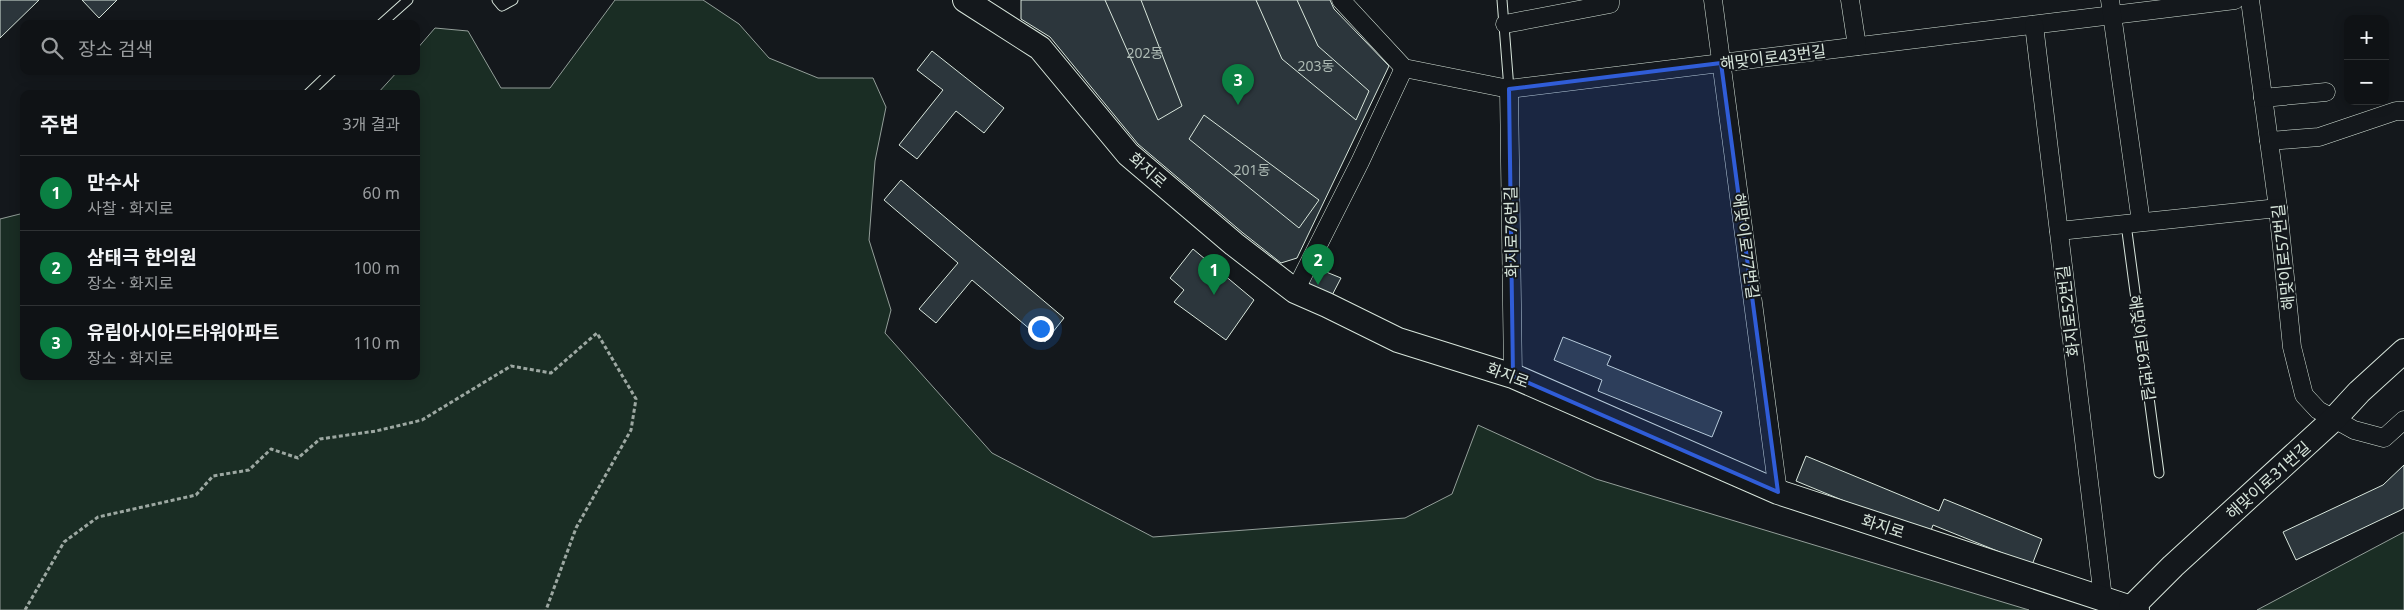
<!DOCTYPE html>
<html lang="ko">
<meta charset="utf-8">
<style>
:root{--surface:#0f1215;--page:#1d2022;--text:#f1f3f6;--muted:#9b9ea0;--line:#2f3234;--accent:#0b8043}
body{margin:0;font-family:"Noto Sans","Noto Sans KR",sans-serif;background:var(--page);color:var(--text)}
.controls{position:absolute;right:15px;top:15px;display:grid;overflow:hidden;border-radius:10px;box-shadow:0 2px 12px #0003}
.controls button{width:45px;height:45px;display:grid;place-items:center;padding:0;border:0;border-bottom:1px solid var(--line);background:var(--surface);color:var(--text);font:25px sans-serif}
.you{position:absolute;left:1040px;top:328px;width:18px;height:18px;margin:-12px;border:4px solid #fff;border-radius:50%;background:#1a73e8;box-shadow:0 0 0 8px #1a73e833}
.badge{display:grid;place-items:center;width:32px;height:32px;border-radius:50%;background:var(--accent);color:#fff;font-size:16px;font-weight:700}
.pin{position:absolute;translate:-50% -41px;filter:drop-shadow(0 1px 2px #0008)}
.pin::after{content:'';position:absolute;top:26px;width:18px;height:15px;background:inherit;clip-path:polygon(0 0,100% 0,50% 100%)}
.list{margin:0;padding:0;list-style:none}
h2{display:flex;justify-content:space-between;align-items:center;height:65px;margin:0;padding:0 20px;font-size:21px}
h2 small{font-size:16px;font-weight:400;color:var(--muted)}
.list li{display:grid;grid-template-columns:32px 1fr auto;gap:15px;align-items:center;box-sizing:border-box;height:75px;padding:0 20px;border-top:1px solid var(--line)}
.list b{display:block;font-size:19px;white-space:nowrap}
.list p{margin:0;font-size:16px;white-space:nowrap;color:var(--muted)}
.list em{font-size:16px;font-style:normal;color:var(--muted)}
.icon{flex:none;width:28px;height:28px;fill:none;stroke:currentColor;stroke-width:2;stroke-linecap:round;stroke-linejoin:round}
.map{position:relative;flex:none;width:2404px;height:610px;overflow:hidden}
.search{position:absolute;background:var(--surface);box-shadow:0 2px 12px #0003;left:20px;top:20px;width:400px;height:55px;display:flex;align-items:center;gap:12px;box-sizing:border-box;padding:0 18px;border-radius:10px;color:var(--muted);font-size:19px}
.panel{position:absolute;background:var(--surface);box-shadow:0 2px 12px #0003;left:20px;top:90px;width:400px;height:290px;border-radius:10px}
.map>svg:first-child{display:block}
.green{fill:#1a2d24;stroke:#939e99}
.building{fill:#2c363c;stroke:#d8e6dc}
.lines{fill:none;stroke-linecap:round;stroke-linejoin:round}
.lane-casing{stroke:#d8e6dc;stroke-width:11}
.street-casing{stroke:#d8e6dc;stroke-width:19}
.secondary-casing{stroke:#d8e6dc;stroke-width:26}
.path{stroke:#9da8a2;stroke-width:3;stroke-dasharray:4 2.5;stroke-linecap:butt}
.lane{stroke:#14181c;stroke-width:9}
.street{stroke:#14181c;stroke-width:18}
.secondary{stroke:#14181c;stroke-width:24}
.marked{fill:#305dd8;fill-opacity:0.2;stroke:#305dd8;stroke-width:4;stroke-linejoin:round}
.labels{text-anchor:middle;stroke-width:4;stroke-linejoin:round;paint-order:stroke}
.number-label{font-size:14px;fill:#adbab4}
.street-label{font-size:16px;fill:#d8e6dc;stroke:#14181c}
</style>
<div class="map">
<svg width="2404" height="610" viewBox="0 0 2404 610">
<rect width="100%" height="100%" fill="#14181c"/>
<g class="green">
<path d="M615,0H703L739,24L769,58L818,78H873L886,107L875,161L869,240L891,310L885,333L992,453L1153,537L1405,518L1452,494L1478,425L1596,479L2029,610H0V219L24,213V376H416V94H377L398,71H416V50L435,28L468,31L501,88H550Z"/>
<path d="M2404,532V610H2257Z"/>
</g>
<g class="building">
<path d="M0,0H39L0,38Z"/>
<path d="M82,0H117L99,18Z"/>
<path d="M1021,0H1330L1334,9L1389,66L1297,258L1281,263L1243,233L1138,144L1050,37L1021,19Z"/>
<path d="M1105,0H1141L1182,106L1158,120Z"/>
<path d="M1256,0H1297L1318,46L1369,91L1356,120L1282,59Z"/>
<path d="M932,51L1004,108L984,133L956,111L917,159L899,145L943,90L917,70Z"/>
<path d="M1204,115L1319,200L1299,228L1189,139Z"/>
<path d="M901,180L1064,318L1045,342L972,280L936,323L919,309L958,263L884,200Z"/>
<path d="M1193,249L1254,300L1226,340L1174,302L1184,290L1170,278Z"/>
<path d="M1309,265L1341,278L1327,305L1295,291Z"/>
<path d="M1563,337L1611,356L1607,365L1722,412L1712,437L1598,391L1602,380L1554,360Z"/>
<path d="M1806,456L1939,511L1944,499L2042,539L2032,565L1933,525L1929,536L1796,481Z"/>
<path d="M2404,465V508L2401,510L2296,560L2283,532L2383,485Z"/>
</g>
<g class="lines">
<g class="lane-casing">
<g id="lane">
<path d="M497,0L502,6L513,0"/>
<path d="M1502,0L1509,89"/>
<path d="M381,24L408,0"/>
<path d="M308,94L332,71"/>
<path d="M2126,224L2159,473"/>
</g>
</g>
<g class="street-casing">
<g id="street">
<path d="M1341,0L1404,68L1509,89L2235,0"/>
<path d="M1713,0L1778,492"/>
<path d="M1850,0L1857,46"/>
<path d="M2110,0L2141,222"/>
<path d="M2250,0L2278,208L2292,347L2304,395L2318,410L2354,430L2384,438L2404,420"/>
<path d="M1505,24L1610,4V0"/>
<path d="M2034,25L2103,598"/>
<path d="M1509,89L1513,376"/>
<path d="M2263,98L2326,92"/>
<path d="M2269,141L2319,137L2396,111H2404"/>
<path d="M2059,231L2278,208"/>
<path d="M1295,291L1360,162L1404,68"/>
</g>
</g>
<g class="secondary-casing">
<g id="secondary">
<path d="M965,0L1040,48L1128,154L1234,244L1295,291L1327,305L1398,340L1513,376L1778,492L2137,610"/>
<path d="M2131,608L2173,566L2335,418L2359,392L2404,351"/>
</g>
</g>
<path class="path" d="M25,610L64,542L98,517L196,495L213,476L249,470L271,449L298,458L320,439L376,431L422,420L511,366L551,373L597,333L636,399L631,430L576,528L546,610"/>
<use href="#lane" class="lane"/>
<use href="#street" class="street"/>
<use href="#secondary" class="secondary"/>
</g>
<path class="marked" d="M1721,63L1778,492L1513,376L1509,89Z"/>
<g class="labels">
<g class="number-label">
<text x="1145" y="58">202동</text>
<text x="1316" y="71">203동</text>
<text x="1252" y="175">201동</text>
</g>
<g class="street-label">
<text transform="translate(1773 57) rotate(-7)" y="6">해맞이로43번길</text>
<text transform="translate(1148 170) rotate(41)" y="6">화지로</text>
<text transform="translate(1511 232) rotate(-91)" y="6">화지로76번길</text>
<text transform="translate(1746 246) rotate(82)" y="6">해맞이로77번길</text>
<text transform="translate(2283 257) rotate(-96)" y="6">해맞이로57번길</text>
<text transform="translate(2068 311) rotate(-97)" y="6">화지로52번길</text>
<text transform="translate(2142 348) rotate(82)" y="6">해맞이로61번길</text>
<text transform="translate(1508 375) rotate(20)" y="6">화지로</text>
<text transform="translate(2268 480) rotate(-42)" y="6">해맞이로31번길</text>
<text transform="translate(1883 526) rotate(18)" y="6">화지로</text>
</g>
</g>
</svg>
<div class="controls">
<button>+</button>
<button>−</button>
</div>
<div class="you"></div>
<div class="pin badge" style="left:1214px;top:295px">1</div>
<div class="pin badge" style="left:1318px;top:285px">2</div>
<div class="pin badge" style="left:1238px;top:105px">3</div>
<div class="search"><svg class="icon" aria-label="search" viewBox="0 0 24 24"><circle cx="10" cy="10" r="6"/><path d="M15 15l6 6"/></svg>장소 검색</div>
<section class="panel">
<h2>주변<small>3개 결과</small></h2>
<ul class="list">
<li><span class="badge">1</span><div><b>만수사</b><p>사찰 · 화지로</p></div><em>60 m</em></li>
<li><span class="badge">2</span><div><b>삼태극 한의원</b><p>장소 · 화지로</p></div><em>100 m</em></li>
<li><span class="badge">3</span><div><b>유림아시아드타워아파트</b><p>장소 · 화지로</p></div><em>110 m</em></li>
</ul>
</section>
</div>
